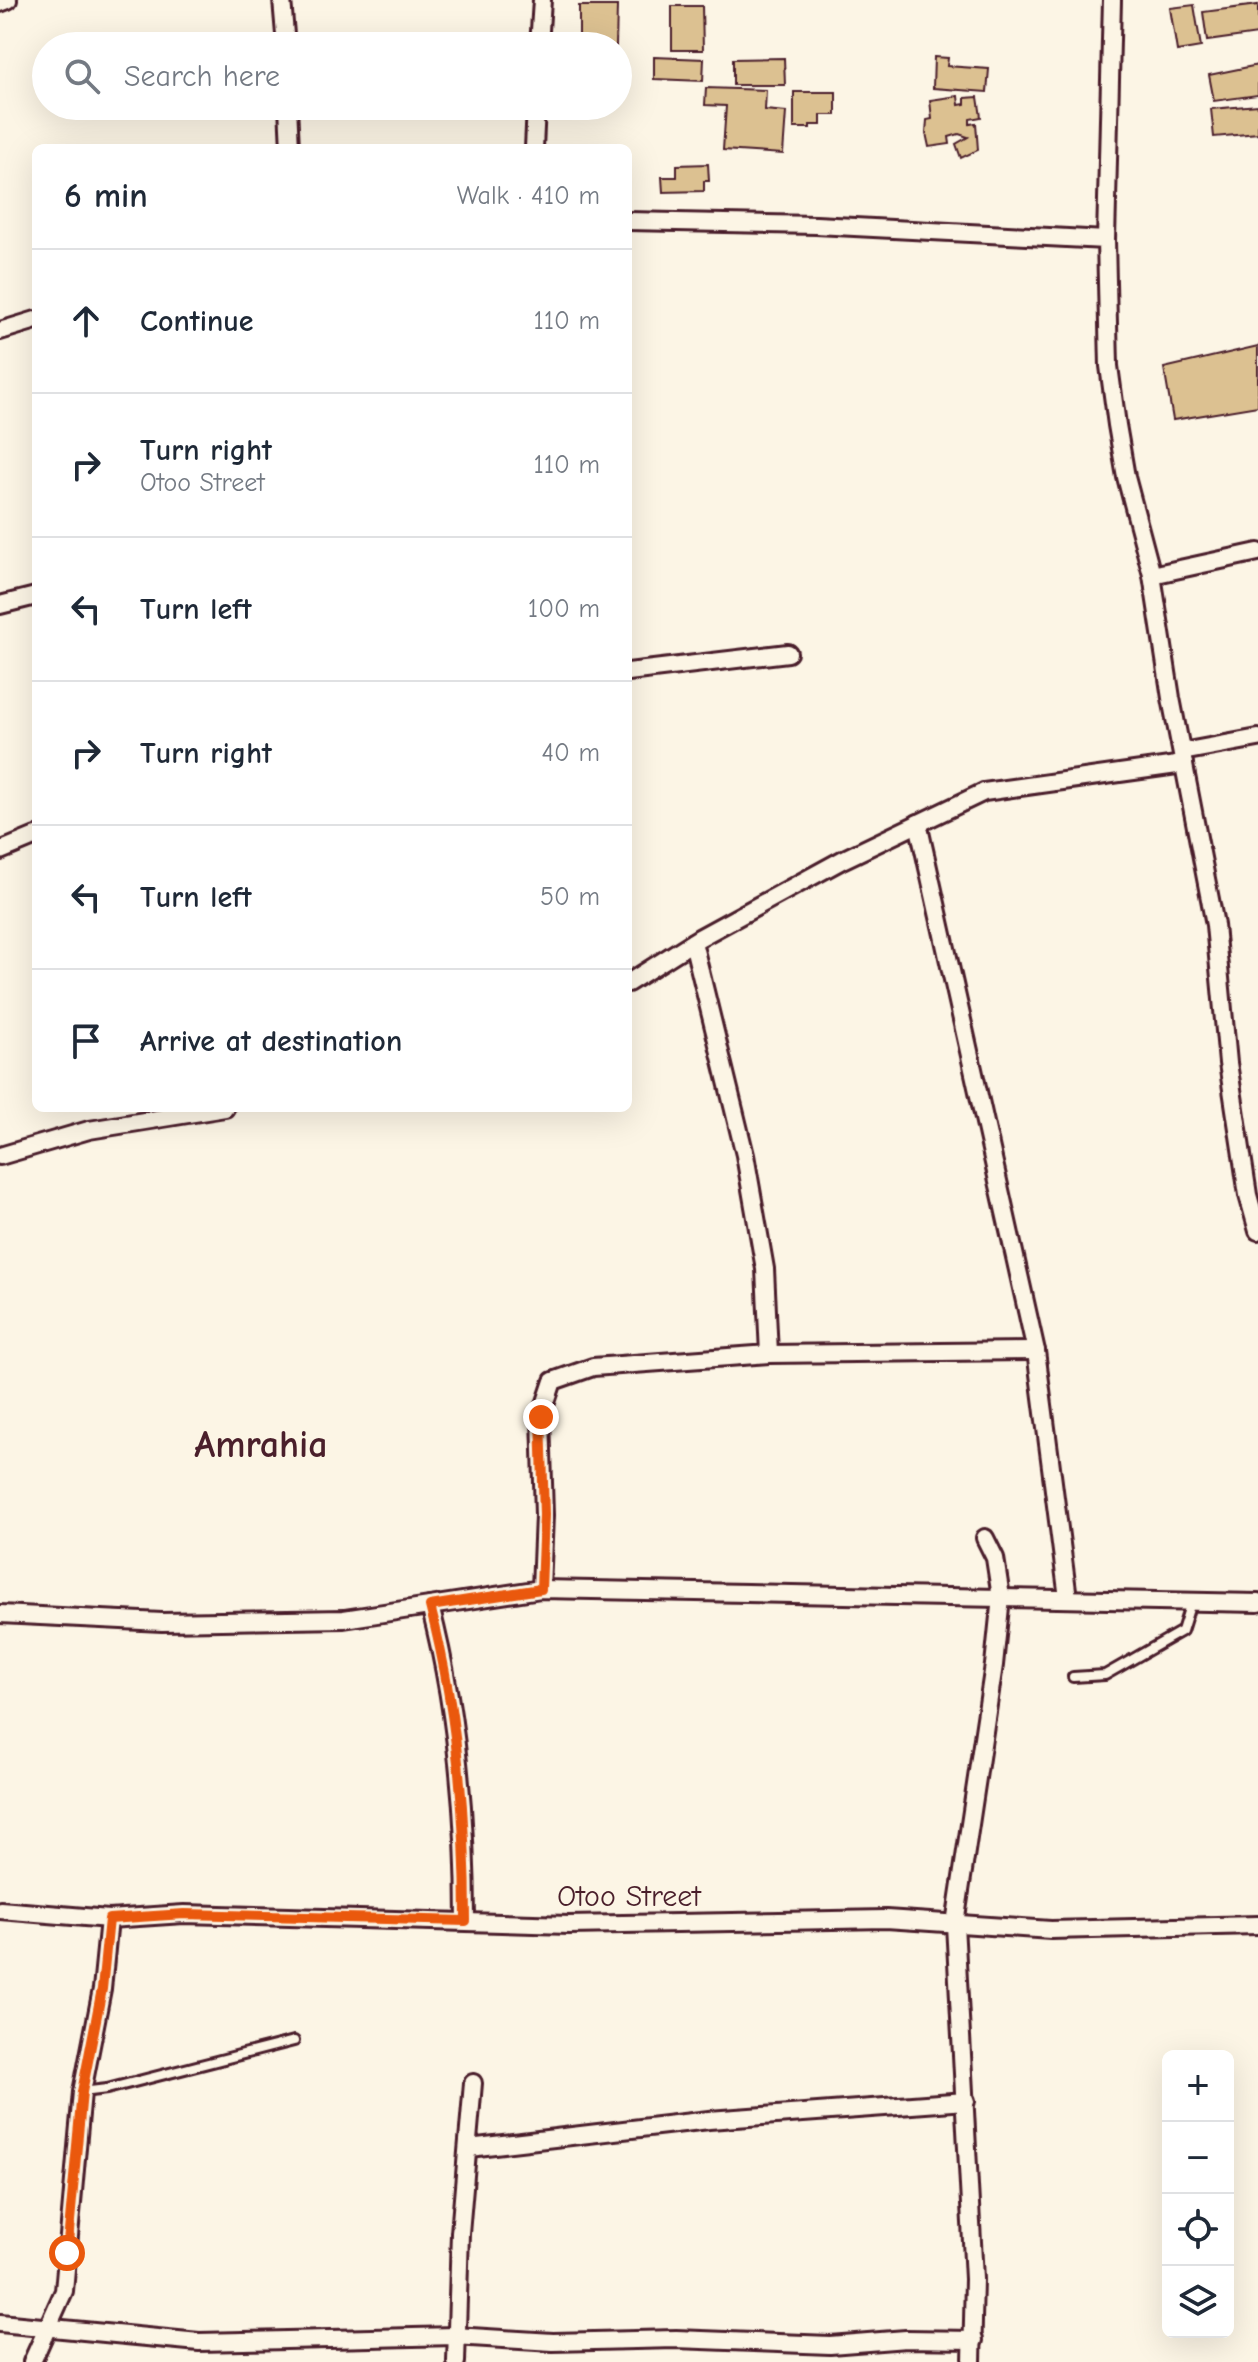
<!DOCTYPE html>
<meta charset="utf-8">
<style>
:root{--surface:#fff;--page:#f2f2f3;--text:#1f2937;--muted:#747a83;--line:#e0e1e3}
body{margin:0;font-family:"Comic Neue",sans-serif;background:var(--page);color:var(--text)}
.controls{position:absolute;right:24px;bottom:24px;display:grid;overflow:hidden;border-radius:12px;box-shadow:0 8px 32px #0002}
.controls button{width:72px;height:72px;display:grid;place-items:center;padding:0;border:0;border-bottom:2px solid var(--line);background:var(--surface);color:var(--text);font:40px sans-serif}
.stop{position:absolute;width:24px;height:24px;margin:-18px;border:6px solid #ea580c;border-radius:50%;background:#fff}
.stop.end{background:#ea580c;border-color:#fff;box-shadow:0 2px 8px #0008}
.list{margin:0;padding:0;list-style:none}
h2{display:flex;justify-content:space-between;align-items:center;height:104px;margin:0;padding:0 32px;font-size:34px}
h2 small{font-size:26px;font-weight:400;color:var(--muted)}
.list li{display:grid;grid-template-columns:52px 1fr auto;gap:24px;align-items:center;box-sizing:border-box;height:144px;padding:0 32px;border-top:2px solid var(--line)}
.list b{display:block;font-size:30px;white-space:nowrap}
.list p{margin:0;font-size:26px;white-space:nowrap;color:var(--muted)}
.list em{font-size:26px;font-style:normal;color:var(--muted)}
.icon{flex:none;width:44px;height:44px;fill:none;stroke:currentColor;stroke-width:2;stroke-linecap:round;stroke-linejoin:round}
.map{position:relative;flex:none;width:1258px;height:2362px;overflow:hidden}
.search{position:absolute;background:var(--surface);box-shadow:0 8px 32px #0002;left:32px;top:32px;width:600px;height:88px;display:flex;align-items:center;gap:20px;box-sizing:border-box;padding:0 28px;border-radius:44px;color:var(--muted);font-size:30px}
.panel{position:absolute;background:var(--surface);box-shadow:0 8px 32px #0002;left:32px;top:144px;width:600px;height:968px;border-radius:12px}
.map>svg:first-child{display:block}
.building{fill:#dcc191;stroke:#4a1f2b;stroke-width:2}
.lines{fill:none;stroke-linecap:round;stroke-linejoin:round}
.service-casing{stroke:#4a1f2b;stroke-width:14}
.minor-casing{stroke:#4a1f2b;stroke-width:22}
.service{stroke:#fcf5e5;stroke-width:8}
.minor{stroke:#fcf5e5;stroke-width:16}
.route{stroke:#ea580c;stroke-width:10}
.labels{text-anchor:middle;stroke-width:6;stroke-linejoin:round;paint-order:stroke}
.street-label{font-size:30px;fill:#4a1f2b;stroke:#fcf5e5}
.district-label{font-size:38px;font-weight:bold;fill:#4a1f2b;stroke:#fcf5e5}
</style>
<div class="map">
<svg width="1258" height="2362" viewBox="0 0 1258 2362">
<rect width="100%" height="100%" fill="#fcf5e5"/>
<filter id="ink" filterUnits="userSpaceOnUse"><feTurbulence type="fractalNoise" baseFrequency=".0125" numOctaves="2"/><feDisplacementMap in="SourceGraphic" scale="16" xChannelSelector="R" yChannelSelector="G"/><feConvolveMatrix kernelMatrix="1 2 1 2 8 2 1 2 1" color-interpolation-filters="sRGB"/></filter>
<g filter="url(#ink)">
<g class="building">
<path d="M1194,5L1201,47L1177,51L1170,8Z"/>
<path d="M1258,5V34L1207,41L1203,12Z"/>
<path d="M579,6H617L616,46H579Z"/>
<path d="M672,6H702L703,50H672Z"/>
<path d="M654,57L704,59L703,81L654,79Z"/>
<path d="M934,57L948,58L947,66L989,69L987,92L933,88Z"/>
<path d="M784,58L785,85H733V59Z"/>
<path d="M1258,65V95L1214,101L1209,75Z"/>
<path d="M706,88L766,90L765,110L786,112L783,154L723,150L726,106L705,105Z"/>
<path d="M794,92H836V115H821V125H810V128H794Z"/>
<path d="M958,96L959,105L965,104V98L978,97L981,117L970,119V124L976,123L978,150L961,158L956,144L968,137L959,134L949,137L950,144L929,147L926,133L927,120L932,119L930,100Z"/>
<path d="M1258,105V133L1214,137L1211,109Z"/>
<path d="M708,164L709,181H704V191L663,192L662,177H677V165Z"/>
<path d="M1258,346V406L1173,420L1164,368Z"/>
</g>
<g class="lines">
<g class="service-casing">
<g id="service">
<path d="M1073,1677L1105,1675L1182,1631L1191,1602"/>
<path d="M82,2092L107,2089L294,2041"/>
</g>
</g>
<g class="minor-casing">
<g id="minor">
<path d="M282,0L286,46"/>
<path d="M0,3L8,0"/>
<path d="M539,46L542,0"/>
<path d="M288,106L290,148"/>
<path d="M534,148L536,106"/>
<path d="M628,221L816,225L1106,240L1109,366L1117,425L1126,477L1152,575L1171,698L1215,925L1228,1063L1248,1195L1258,1231"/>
<path d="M1106,240L1112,0"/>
<path d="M0,331L36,320"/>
<path d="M1152,575L1258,552"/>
<path d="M0,605L36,596"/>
<path d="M628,672L788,653"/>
<path d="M1182,752L1258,738"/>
<path d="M918,823L1036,1351L1068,1598"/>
<path d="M0,851L36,836"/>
<path d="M628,983L699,938L842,860L984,792L1184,764"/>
<path d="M0,1156L89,1130L225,1108"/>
<path d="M769,1354L1036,1351"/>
<path d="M541,1589L544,1515L541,1417L553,1381L593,1367L769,1354L765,1269L745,1155L693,942"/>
<path d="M430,1606C457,1709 466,1814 466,1921"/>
<path d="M0,1614L162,1622L344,1619L541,1589L1258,1603"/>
<path d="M0,1910L109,1919L184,1914L569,1925L886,1919L1051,1930L1258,1925"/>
<path d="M469,2148L709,2120L966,2101"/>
<path d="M0,2323L199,2342L455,2336L553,2342L676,2339L830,2345L906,2339L974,2340"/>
<path d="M32,2362L64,2291L82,2092L102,1989L109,1919"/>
<path d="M456,2362L460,2233L473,2083"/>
<path d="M972,2362L974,2279L955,1924L994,1665L1001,1597L995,1558L985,1538"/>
</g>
</g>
<use href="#service" class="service"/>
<use href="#minor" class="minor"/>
</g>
</g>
<g class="lines" filter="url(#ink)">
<path class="route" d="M67,2253L82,2092L102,1989L109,1919L184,1914L466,1921C466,1815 457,1709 430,1606L541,1589L544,1515L541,1417"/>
</g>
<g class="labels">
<g class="street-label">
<text x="629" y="1906">Otoo Street</text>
</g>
<g class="district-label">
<text x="261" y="1457">Amrahia</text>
</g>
</g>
</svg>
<div class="controls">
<button>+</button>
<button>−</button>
<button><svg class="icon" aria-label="locate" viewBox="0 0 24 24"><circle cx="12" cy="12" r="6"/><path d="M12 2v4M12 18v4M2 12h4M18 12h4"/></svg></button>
<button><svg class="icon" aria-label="layers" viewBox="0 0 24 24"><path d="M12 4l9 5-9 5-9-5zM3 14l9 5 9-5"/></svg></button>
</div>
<div class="stop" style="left:67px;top:2253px"></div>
<div class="stop end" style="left:541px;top:1417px"></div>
<div class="search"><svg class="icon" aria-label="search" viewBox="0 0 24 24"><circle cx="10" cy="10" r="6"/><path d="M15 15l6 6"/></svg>Search here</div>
<section class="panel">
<h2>6 min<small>Walk · 410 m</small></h2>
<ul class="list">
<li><svg class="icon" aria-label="ahead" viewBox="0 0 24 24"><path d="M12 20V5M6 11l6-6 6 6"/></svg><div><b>Continue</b></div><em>110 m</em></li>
<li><svg class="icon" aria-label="right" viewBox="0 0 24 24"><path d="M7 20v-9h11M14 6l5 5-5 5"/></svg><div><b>Turn right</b><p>Otoo Street</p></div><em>110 m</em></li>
<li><svg class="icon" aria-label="left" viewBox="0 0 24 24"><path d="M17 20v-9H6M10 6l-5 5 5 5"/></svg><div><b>Turn left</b></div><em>100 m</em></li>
<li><svg class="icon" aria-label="right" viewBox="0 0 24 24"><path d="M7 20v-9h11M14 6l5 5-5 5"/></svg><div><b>Turn right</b></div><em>40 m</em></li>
<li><svg class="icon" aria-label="left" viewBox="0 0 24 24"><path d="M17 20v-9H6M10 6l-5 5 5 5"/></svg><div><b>Turn left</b></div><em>50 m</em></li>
<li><svg class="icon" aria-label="arrive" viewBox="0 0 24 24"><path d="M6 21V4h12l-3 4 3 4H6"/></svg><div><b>Arrive at destination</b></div></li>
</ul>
</section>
</div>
